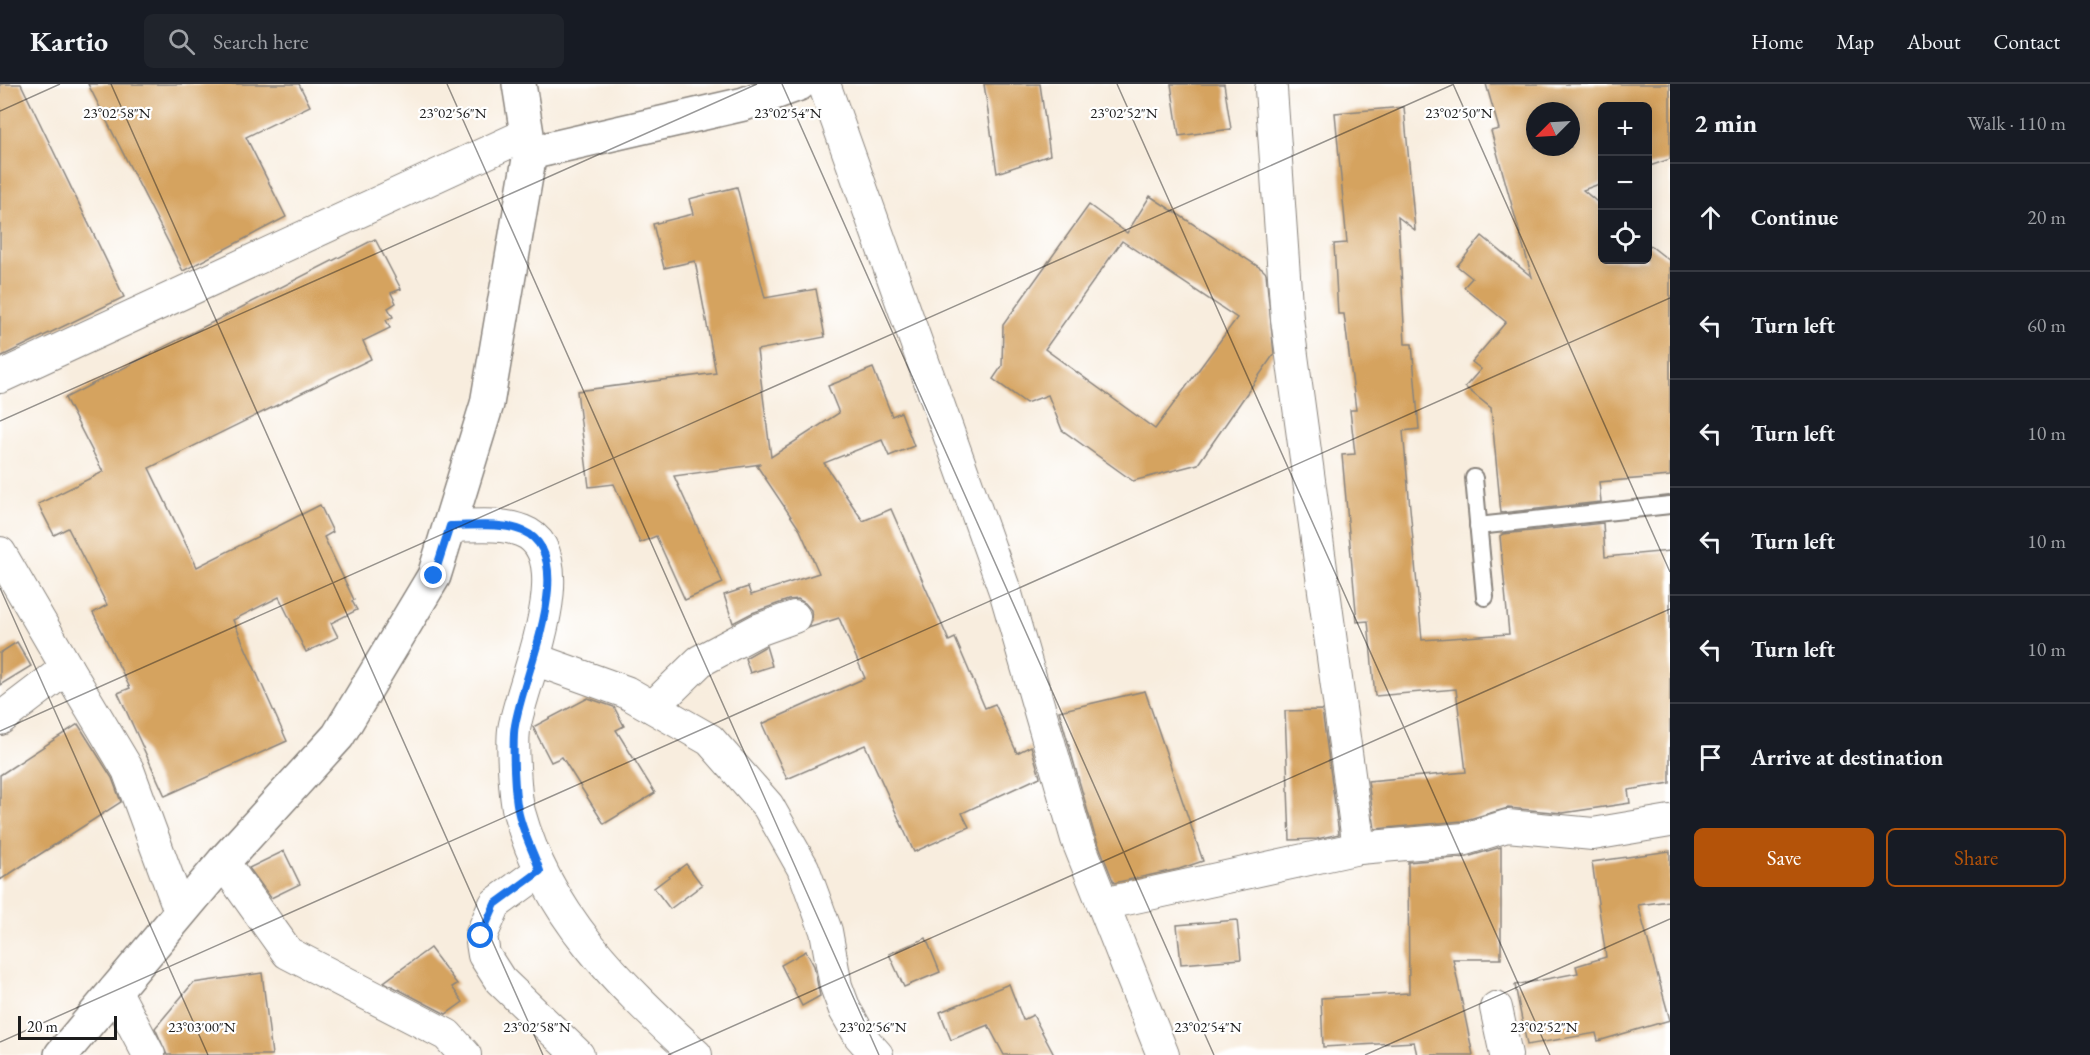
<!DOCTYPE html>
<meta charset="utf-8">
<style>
:root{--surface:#171b24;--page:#20242c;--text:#f1f3f6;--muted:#9ea1a6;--line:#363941;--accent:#b45309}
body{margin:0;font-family:"EB Garamond",serif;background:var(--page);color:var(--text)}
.controls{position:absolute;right:18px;top:18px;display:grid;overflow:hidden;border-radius:9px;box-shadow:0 3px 15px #0003}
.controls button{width:54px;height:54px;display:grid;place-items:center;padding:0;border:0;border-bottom:2px solid var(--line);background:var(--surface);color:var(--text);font:30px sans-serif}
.compass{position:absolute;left:1526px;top:18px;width:54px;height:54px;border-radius:50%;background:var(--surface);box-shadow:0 3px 15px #0003;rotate:246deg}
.scale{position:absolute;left:18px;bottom:15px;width:99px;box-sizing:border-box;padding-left:6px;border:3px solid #1c1c1c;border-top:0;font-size:16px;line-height:21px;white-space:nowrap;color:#1c1c1c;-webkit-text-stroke:4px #fff;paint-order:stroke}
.stop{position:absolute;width:18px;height:18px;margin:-14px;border:4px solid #1a73e8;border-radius:50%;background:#fff}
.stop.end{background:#1a73e8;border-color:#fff;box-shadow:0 2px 6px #0008}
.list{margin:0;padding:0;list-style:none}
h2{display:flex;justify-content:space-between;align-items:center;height:78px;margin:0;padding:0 24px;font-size:26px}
h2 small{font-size:20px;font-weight:400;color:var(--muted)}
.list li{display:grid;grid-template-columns:39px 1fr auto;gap:18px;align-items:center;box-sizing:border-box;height:108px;padding:0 24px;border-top:2px solid var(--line)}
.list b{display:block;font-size:22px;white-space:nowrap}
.list em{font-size:20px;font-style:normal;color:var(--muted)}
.actions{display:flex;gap:12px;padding:18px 24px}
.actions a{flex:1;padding:14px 0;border:2px solid var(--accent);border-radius:9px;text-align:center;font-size:21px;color:var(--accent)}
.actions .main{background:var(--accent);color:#fff}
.icon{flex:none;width:33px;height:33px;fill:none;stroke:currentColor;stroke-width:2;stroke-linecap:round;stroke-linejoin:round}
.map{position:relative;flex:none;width:1670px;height:971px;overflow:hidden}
header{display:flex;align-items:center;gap:36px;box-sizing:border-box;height:84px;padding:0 30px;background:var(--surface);border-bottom:2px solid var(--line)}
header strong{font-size:28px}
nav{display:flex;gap:33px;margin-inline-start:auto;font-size:21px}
.search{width:420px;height:54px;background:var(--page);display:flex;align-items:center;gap:15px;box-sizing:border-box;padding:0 21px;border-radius:9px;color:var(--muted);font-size:22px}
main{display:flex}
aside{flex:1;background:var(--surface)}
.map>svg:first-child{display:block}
.building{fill:#d5a35f;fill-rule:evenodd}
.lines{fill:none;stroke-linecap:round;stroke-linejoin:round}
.lane-casing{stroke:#8a847d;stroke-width:20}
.street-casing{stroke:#8a847d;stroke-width:34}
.secondary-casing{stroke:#8a847d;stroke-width:36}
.lane{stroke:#fff;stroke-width:16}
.street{stroke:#fff;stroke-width:32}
.secondary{stroke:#fff;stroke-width:33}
.route{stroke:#1a73e8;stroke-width:8}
.ticks{fill:none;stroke:#1c1c1c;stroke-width:1.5;stroke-opacity:0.45}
.ticks-label{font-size:15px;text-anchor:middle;fill:#1c1c1c;stroke:#fff;stroke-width:4.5;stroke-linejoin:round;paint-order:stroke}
</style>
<header>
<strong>Kartio</strong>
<div class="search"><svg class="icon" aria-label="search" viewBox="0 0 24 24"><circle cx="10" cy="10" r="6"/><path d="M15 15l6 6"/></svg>Search here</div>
<nav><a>Home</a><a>Map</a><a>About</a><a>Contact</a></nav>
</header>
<main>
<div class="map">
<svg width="1670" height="971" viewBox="0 0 1670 971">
<rect width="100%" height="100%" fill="#fff"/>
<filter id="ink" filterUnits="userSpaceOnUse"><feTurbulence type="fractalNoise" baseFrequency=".0167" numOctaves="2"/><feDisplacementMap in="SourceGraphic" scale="12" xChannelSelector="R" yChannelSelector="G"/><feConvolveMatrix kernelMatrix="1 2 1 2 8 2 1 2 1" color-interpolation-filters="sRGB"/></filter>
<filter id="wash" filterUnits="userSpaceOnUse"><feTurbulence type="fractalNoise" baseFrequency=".008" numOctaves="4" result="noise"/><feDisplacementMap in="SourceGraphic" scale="24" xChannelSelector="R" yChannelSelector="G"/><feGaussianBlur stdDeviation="1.35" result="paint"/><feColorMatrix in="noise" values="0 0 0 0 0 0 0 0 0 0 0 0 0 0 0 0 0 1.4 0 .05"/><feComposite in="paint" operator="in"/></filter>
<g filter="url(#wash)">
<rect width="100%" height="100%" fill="#f8edde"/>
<g id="blocks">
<g class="building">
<path d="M0,0H21L124,213L0,273Z"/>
<path d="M88,0H299L310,22L246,53L286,133L183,187Z"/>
<path d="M984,0H1040L1050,71L997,89Z"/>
<path d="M1171,0H1224L1231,45L1179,52Z"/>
<path d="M1486,0H1670V75L1647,83V22H1602V99L1583,106L1602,122V176H1647V159L1670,177V392L1599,398L1601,418L1501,429L1491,324L1465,303L1481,285L1472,278L1506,238L1464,203L1472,194L1457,182L1482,152L1532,193L1491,47L1499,45ZM1535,27H1571V63H1535Z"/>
<path d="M1404,23L1415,146L1398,133L1399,148L1405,260H1412L1419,345L1403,347L1422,556L1509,550L1500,452L1503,450L1603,439L1605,473L1670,467V699L1628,706L1630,719L1563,729L1508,724L1462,737L1375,745L1368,697L1466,688L1456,605L1375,612L1368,537L1357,538L1342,371L1355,370L1350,326H1356L1344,230H1338L1334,160L1347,159L1335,29Z"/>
<path d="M737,103L765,214L816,205L825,253L757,266L771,373L839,329L828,302L873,284L892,332L901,328L914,362L889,372L882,356L824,379L863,437L891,425L949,557L955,554L985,624L995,620L1017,669L1031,662L1040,693L962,729L969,743L914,768L865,661L787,695L762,640L865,594L839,534L808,544L812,536L811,526L805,519L798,515L788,516L752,529L733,539L724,511L748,503L751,511L819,489L800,446L757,382L761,380L674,392L723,499L685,516L656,452L640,459L614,400L589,403L577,307L716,289L695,177L664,184L653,140L693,130L689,115Z"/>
<path d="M1150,112L1262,185L1266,189L1274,270L1198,380L1133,397L1062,346L1048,311L1026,319L993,295L1002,282L1003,241L1089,121L1127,149ZM1122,157L1237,234L1155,345L1045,265Z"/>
<path d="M375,155L401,205L391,209L396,219L388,224L393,233L386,236L390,244L363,257L371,275L149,384L197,483L320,421L333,448L324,453L354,516L352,517L357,526L331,539L338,553L306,568L279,513L233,536L287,657L165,712L118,609L130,604L93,529L107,521L68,444L54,451L38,420L103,388L65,314Z"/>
<path d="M17,558L31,582L0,601V569Z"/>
<path d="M766,562L772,582L750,589L745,574Z"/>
<path d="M1145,607L1203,777L1179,785L1114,799L1094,749L1059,627Z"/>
<path d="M588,614L614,623L624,642L616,646L655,709L604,740L562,673L551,678L533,643Z"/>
<path d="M1322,626L1339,750L1317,755L1290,756L1285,627Z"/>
<path d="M78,640L112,694L121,718L0,796V691Z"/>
<path d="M1501,763V875H1453L1473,971H1417L1414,958L1323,963L1321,914L1409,909L1408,778L1467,773Z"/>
<path d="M284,767L300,800L271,814L249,784Z"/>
<path d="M1670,767V817L1638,821L1670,936L1598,957L1596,949L1527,961L1515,901L1578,889L1576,882L1606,873L1592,778Z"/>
<path d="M686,780L702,801L670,825L654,804Z"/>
<path d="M1237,836L1241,875L1181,880L1177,841Z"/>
<path d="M926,854L940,888L904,903L889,870Z"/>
<path d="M430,864L457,900L452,903L463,918L446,930L384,898Z"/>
<path d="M806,867L814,882L820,912L802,922L781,881Z"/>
<path d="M262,889L272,971H167L155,944L193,899Z"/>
<path d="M1009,900L1023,936L1033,931L1054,971H1004L988,941L951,956L940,928Z"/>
</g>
</g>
</g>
<g filter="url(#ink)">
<use href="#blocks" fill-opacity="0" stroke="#8a847d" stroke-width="1.5"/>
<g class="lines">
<g class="lane-casing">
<g id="lane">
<path d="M1474,394L1485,513"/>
<path d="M1478,442L1670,421"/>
</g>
</g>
<g class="street-casing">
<g id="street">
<path d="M824,0L1006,510L1077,755L1163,971"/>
<path d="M1271,5L1287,235L1359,764"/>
<path d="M0,293L527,50"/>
<path d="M449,442C472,442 500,438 522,447C583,470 519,605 514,646C512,662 515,714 519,728C548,833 619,899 696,971"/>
<path d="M0,469L67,584"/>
<path d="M534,575L626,608L710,656L768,722L803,784L826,847L836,902L845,926L860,952L877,971"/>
<path d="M653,623L700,577L758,546L794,533"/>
<path d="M0,635L67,584L128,686L180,827"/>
<path d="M223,778L288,869L447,951L465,971"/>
<path d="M540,787L495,820L481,852L484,871L500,896L578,971"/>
<path d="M1103,820L1359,764L1465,755L1507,742L1593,750L1670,737"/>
<path d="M115,906L149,971"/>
<path d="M1496,924L1506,971"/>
</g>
</g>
<g class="secondary-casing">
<g id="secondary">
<path d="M530,69L744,20L799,0"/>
<path d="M61,971L223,778L338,652L434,492L487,320L530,69L519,0"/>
</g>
</g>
<use href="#lane" class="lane"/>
<use href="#street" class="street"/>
<use href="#secondary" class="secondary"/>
</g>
</g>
<g class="lines" filter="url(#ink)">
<path class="route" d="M434,492L450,442C472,442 501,438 523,447C584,473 516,605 514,649C513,670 514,706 518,726C522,747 533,767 540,787L495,820L481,852"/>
</g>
<path class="ticks" d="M111,0L543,971M447,0L879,971M782,0L1214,971M1117,0L1550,971M1453,0L1670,488M0,27L60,0M0,337L757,0M0,504L208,971M0,647L1454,0M0,958L1670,214M668,971L1670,525M1365,971L1670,835"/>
<g class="ticks-label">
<text x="1124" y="34">23°02'52"N</text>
<text x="1459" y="34">23°02'50"N</text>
<text x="117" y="34">23°02'58"N</text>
<text x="453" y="34">23°02'56"N</text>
<text x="788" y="34">23°02'54"N</text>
<text x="202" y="948">23°03'00"N</text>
<text x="537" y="948">23°02'58"N</text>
<text x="873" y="948">23°02'56"N</text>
<text x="1208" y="948">23°02'54"N</text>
<text x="1544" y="948">23°02'52"N</text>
</g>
</svg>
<div class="controls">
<button>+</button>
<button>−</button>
<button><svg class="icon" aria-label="locate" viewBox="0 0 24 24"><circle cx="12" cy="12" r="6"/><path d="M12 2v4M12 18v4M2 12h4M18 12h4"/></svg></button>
</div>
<svg class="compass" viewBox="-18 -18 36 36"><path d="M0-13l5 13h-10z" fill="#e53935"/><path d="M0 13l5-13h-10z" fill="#9ea1a6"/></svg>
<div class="scale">20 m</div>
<div class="stop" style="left:481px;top:852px"></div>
<div class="stop end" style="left:434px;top:492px"></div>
</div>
<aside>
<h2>2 min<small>Walk · 110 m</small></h2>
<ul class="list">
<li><svg class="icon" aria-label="ahead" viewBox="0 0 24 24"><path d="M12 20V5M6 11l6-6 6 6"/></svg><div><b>Continue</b></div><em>20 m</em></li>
<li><svg class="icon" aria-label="left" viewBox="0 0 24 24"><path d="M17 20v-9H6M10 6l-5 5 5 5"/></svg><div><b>Turn left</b></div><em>60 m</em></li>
<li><svg class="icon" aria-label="left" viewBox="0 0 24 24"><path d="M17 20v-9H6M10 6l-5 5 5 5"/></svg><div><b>Turn left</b></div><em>10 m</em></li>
<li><svg class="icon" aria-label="left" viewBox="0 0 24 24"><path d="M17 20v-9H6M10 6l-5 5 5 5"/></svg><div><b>Turn left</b></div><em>10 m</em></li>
<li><svg class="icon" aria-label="left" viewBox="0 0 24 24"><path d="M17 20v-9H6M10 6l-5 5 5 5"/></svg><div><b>Turn left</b></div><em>10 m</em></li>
<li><svg class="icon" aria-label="arrive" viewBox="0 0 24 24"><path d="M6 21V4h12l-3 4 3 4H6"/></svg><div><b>Arrive at destination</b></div></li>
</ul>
<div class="actions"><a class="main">Save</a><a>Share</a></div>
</aside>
</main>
